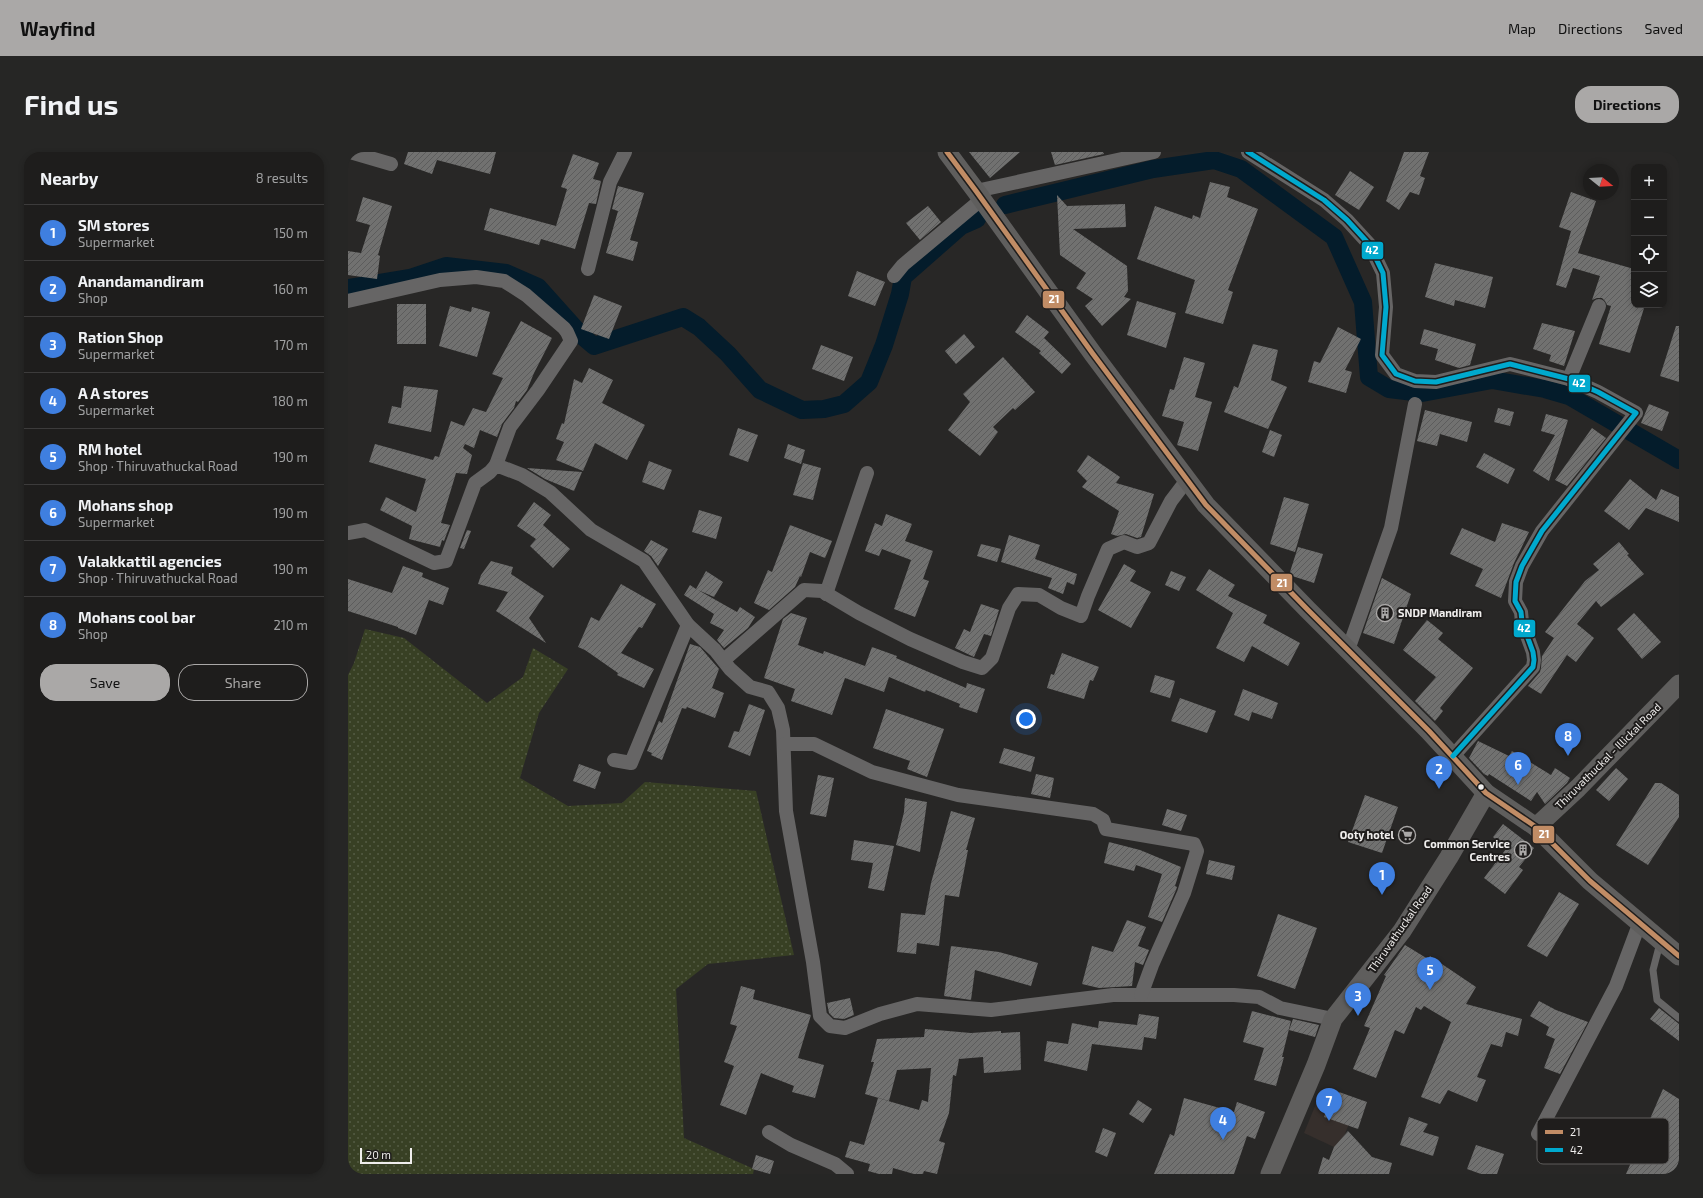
<!DOCTYPE html>
<meta charset="utf-8">
<style>
:root{--surface:#1e1d1c;--page:#262625;--text:#f1f3f6;--muted:#a1a2a3;--line:#3c3b3b;--accent:#aaa8a7}
body{margin:0;font-family:"Exo 2",sans-serif;background:var(--page);color:var(--text)}
.controls{position:absolute;right:12px;top:12px;display:grid;overflow:hidden;border-radius:8px;box-shadow:0 2px 6px #0003}
.controls button{width:36px;height:36px;display:grid;place-items:center;padding:0;border:0;border-bottom:1px solid var(--line);background:var(--surface);color:var(--text);font:20px sans-serif}
.compass{position:absolute;left:1235px;top:12px;width:36px;height:36px;border-radius:50%;background:var(--surface);box-shadow:0 2px 6px #0003;rotate:108deg}
.scale{position:absolute;left:12px;bottom:10px;width:52px;box-sizing:border-box;padding-left:4px;border:2px solid #f0eeed;border-top:0;font-size:11px;line-height:14px;white-space:nowrap;color:#f0eeed;-webkit-text-stroke:3px #1f1d1c;paint-order:stroke}
.you{position:absolute;left:678px;top:567px;width:14px;height:14px;margin:-10px;border:3px solid #fff;border-radius:50%;background:#1a73e8;box-shadow:0 0 0 6px #1a73e833}
.badge{display:grid;place-items:center;width:26px;height:26px;border-radius:50%;background:var(--accent);color:#fff;font-size:13px;font-weight:700}
.pin{position:absolute;translate:-50% -33px;filter:drop-shadow(0 1px 2px #0008)}
.pin::after{content:'';position:absolute;top:21px;width:14px;height:12px;background:inherit;clip-path:polygon(0 0,100% 0,50% 100%)}
.list{margin:0;padding:0;list-style:none}
h2{display:flex;justify-content:space-between;align-items:center;height:52px;margin:0;padding:0 16px;font-size:17px}
h2 small{font-size:13px;font-weight:400;color:var(--muted)}
.list li{display:grid;grid-template-columns:26px 1fr auto;gap:12px;align-items:center;box-sizing:border-box;height:56px;padding:0 16px;border-top:1px solid var(--line)}
.list b{display:block;font-size:15px;white-space:nowrap}
.list p{margin:0;font-size:13px;white-space:nowrap;color:var(--muted)}
.list em{font-size:13px;font-style:normal;color:var(--muted)}
.actions{display:flex;gap:8px;padding:12px 16px}
.actions a{flex:1;padding:9px 0;border:1px solid var(--accent);border-radius:16px;text-align:center;font-size:14px;color:var(--accent)}
.actions .main{background:var(--accent);color:#111}
.icon{flex:none;width:22px;height:22px;fill:none;stroke:currentColor;stroke-width:2;stroke-linecap:round;stroke-linejoin:round}
.map{position:relative;flex:none;width:1331px;height:1022px;overflow:hidden;border-radius:16px}
header{display:flex;align-items:center;gap:24px;box-sizing:border-box;height:56px;padding:0 20px;background:var(--accent);color:#111}
header strong{font-size:19px}
nav{display:flex;gap:22px;margin-inline-start:auto;font-size:14px}
.intro{display:flex;align-items:center;justify-content:space-between;box-sizing:border-box;height:96px;padding:0 24px}
h1{margin:0;font-size:28px}
.button{padding:10px 18px;border-radius:16px;background:var(--accent);color:#111;font-size:14px;font-weight:700}
main{display:flex;gap:24px;padding:0 24px}
aside{flex:1;background:var(--surface);border-radius:16px;box-shadow:0 2px 6px #0003}
.map>svg:first-child{display:block}
.built{fill:#362f2c}
.grass{fill:url(#grass-dots)}
.lines{fill:none;stroke-linecap:round;stroke-linejoin:round}
.canal{stroke:#041c2b;stroke-width:18}
.building{fill:url(#building-hatch)}
.lane{stroke:#666565;stroke-width:7}
.street{stroke:#666565;stroke-width:14}
.secondary{stroke:#5f5e5d;stroke-width:19}
.bus-1-casing{stroke:#1f1d1c;stroke-width:8}
.bus-2-casing{stroke:#1f1d1c;stroke-width:8}
.bus-1{stroke:#c18c65;stroke-width:5}
.bus-2{stroke:#00a9ce;stroke-width:5}
.bus-dot{fill:#f0eeed;stroke:#1f1d1c;stroke-width:1.5}
.labels{text-anchor:middle;stroke-width:4;stroke-linejoin:round;paint-order:stroke}
.poi-label{font-size:11px;font-weight:bold;fill:#f0eeed;stroke:#1f1d1c;text-anchor:end}
.street-label{font-size:11px;fill:#f0eeed;stroke:#1f1d1c}
.key{fill:#1f1d1c;stroke:#5e5c5b;stroke-width:1}
.key-label{font-size:11px;fill:#f0eeed}
.line-badge{stroke:#1f1d1c;stroke-width:1.5}
.badge-label{font-size:11px;text-anchor:middle;font-weight:bold;fill:#fff}
</style>
<header>
<strong>Wayfind</strong>
<nav><a>Map</a><a>Directions</a><a>Saved</a></nav>
</header>
<div class="intro"><h1>Find us</h1><a class="button">Directions</a></div>
<main>
<aside>
<h2>Nearby<small>8 results</small></h2>
<ul class="list">
<li><span class="badge" style="background:#3f7fe0">1</span><div><b>SM stores</b><p>Supermarket</p></div><em>150 m</em></li>
<li><span class="badge" style="background:#3f7fe0">2</span><div><b>Anandamandiram</b><p>Shop</p></div><em>160 m</em></li>
<li><span class="badge" style="background:#3f7fe0">3</span><div><b>Ration Shop</b><p>Supermarket</p></div><em>170 m</em></li>
<li><span class="badge" style="background:#3f7fe0">4</span><div><b>A A stores</b><p>Supermarket</p></div><em>180 m</em></li>
<li><span class="badge" style="background:#3f7fe0">5</span><div><b>RM hotel</b><p>Shop · Thiruvathuckal Road</p></div><em>190 m</em></li>
<li><span class="badge" style="background:#3f7fe0">6</span><div><b>Mohans shop</b><p>Supermarket</p></div><em>190 m</em></li>
<li><span class="badge" style="background:#3f7fe0">7</span><div><b>Valakkattil agencies</b><p>Shop · Thiruvathuckal Road</p></div><em>190 m</em></li>
<li><span class="badge" style="background:#3f7fe0">8</span><div><b>Mohans cool bar</b><p>Shop</p></div><em>210 m</em></li>
</ul>
<div class="actions"><a class="main">Save</a><a>Share</a></div>
</aside>
<div class="map">
<svg width="1331" height="1022" viewBox="0 0 1331 1022">
<defs>
<pattern id="grass-dots" width="8" height="8" patternUnits="userSpaceOnUse"><rect width="8" height="8" fill="#384024"/><path d="M2 2h.1M6 6h.1" fill="none" stroke="#555c44" stroke-width="1.8" stroke-linecap="round"/></pattern>
<pattern id="building-hatch" width="6" height="6" patternUnits="userSpaceOnUse"><rect width="6" height="6" fill="#717170"/><path d="M-1 1l2-2M0 6l6-6M5 7l2-2" fill="none" stroke="#5c5c5c"/></pattern>
</defs>
<rect width="100%" height="100%" fill="#282726"/>
<path class="built" d="M972,942L1007,957L996,984L986,995L956,981Z"/>
<path class="grass" d="M17,477L56,486L139,551L175,525L185,496L220,517L191,561L172,626L220,654L274,651L297,630L408,639L446,803L360,812L328,837L336,986L406,1017L405,1022H0V523L6,511Z"/>
<g class="lines">
<g class="canal">
<path d="M657,53L805,17L866,8L893,17L986,85L1015,150L1021,225L1041,237L1074,241L1144,228L1197,237L1221,244L1331,308"/>
<path d="M0,136L62,126L98,114L158,121L190,135L233,183L246,194L335,165L351,175L380,202L412,238L454,258L476,257L496,252L521,230L536,193L552,142L555,125L613,74L629,67"/>
</g>
</g>
<g class="building">
<path d="M60,0H148L142,22L89,8L84,22L56,12Z"/>
<path d="M621,0H672L642,26Z"/>
<path d="M703,0H755L756,2L707,13Z"/>
<path d="M1056,0H1081L1072,24L1077,26L1071,43L1062,40L1051,58L1038,49Z"/>
<path d="M225,2L251,11L245,27L253,29L248,52L241,51L227,97L193,87L191,93L136,78L142,56L208,74L219,37L213,35Z"/>
<path d="M1002,19L1026,35L1011,58L987,43Z"/>
<path d="M862,30L882,35L879,45L910,57L880,138L885,140L875,172L837,161L847,128L789,107L807,54L844,67L845,63L852,66Z"/>
<path d="M270,34L296,41L282,88L290,90L285,109L258,101L270,59L264,57Z"/>
<path d="M1223,40L1248,49L1230,101L1286,117V153H1297L1282,201L1251,192L1263,154L1259,153L1257,149L1254,146H1249L1244,148L1252,124L1225,116L1218,136L1208,133L1223,79L1211,75Z"/>
<path d="M709,43L719,54L777,52L778,75L725,77L779,114L780,139L776,145L783,147L754,174L737,154L745,147L728,136L738,121L712,103Z"/>
<path d="M15,45L44,54L30,103L32,104L29,127L0,123V99L13,101L22,73L8,69Z"/>
<path d="M580,54L593,70L572,88L558,71Z"/>
<path d="M1087,111L1145,125L1137,156L1107,148L1106,154L1077,145Z"/>
<path d="M509,119L537,130L527,154L500,144Z"/>
<path d="M246,143L274,154L261,187L233,177Z"/>
<path d="M789,149L828,161L818,196L779,183Z"/>
<rect x="49" y="152" width="29" height="40"/>
<path d="M102,154L123,160L124,155L142,160L129,205L91,194Z"/>
<path d="M679,163L701,180L696,186L723,212L714,222L691,201L693,199L667,180Z"/>
<path d="M173,169L204,186L186,221L179,238L170,250L168,249L166,256L154,272L149,285L132,278L126,296L117,292L115,296L124,303L119,322L108,321L93,371L102,373L96,389L94,388L92,395L61,387L64,374L32,358L38,345L68,360L78,327L21,310L27,292L85,308L87,304L91,305L103,269L116,274L125,256L138,260L155,226L144,222Z"/>
<path d="M1194,171L1227,179L1216,214L1201,209L1203,203L1185,197Z"/>
<path d="M1328,174H1331V230L1312,224Z"/>
<path d="M990,175L1013,187L997,218L1004,220L998,241L960,230L966,209L972,211Z"/>
<path d="M1076,177L1128,192L1122,213L1111,216L1087,208L1090,197L1072,192Z"/>
<path d="M616,182L627,195L608,212L597,199Z"/>
<path d="M905,192L930,198L923,228L939,235L920,277L876,260L886,234L890,236Z"/>
<path d="M473,193L505,205L496,229L464,217Z"/>
<path d="M655,205L687,240L667,258L665,256L645,275L650,280L632,304L600,278L622,250L615,242Z"/>
<path d="M836,205L857,211L847,245L864,250L850,299L829,293L836,270L814,264L822,237L826,238Z"/>
<path d="M241,216L265,228L254,251L297,273L279,308L247,291L235,319L208,308L216,290L208,287L214,271L216,272L226,227L234,231Z"/>
<path d="M56,234L90,238L83,280L40,271L44,254L53,256Z"/>
<path d="M1301,252L1321,260L1314,279L1293,271Z"/>
<path d="M1150,256L1166,260L1162,274L1146,270Z"/>
<path d="M1077,258L1124,270L1119,290L1092,282L1089,294L1069,289Z"/>
<path d="M1198,262L1220,268L1201,329L1185,319L1207,283L1193,279Z"/>
<path d="M390,276L410,283L400,310L381,303Z"/>
<path d="M1244,276L1258,286L1219,334L1207,328Z"/>
<path d="M922,278L934,283L926,305L914,300Z"/>
<path d="M440,292L457,298L453,312L436,306Z"/>
<path d="M1136,301L1167,317L1160,332L1128,315Z"/>
<path d="M740,303L772,325L768,331L806,342L793,385L789,386L778,382L769,384L763,382L771,359L734,335L739,329L729,319Z"/>
<path d="M301,309L324,318L316,338L294,330Z"/>
<path d="M455,311L473,316L465,348L445,343Z"/>
<path d="M179,316L234,320L226,339L197,327Z"/>
<path d="M1282,327L1308,348L1313,337L1331,345V370L1298,356L1281,378L1256,359Z"/>
<path d="M936,345L961,352L947,400L922,392Z"/>
<path d="M186,350L203,363L195,373L222,397L205,416L182,394L188,387L169,374Z"/>
<path d="M351,358L374,365L368,387L344,380Z"/>
<path d="M538,362L564,372L557,389L585,399L575,427L581,429L567,465L546,457L563,408L534,397L531,404L517,399L527,371L534,374Z"/>
<path d="M1154,371L1181,380L1166,411L1153,446L1127,434L1135,417L1102,402L1114,376L1147,390Z"/>
<path d="M442,373L484,389L477,406L462,400L453,425L452,424L447,435L421,458L406,451L420,418L424,420Z"/>
<path d="M119,378L123,379L116,397L112,396Z"/>
<path d="M661,383L692,393L687,407L729,422L726,433L719,430L715,442L700,436L704,426L653,410Z"/>
<path d="M303,388L320,397L310,414L303,404L296,399Z"/>
<path d="M1271,390L1281,402L1279,403L1296,422L1253,455L1248,449L1229,472L1246,486L1228,510L1219,503L1193,542L1180,534L1192,520L1193,516L1194,504L1206,486L1197,480L1237,429L1251,418L1245,412Z"/>
<path d="M633,392L653,397L649,410L629,404Z"/>
<path d="M950,395L975,402L966,431L941,423Z"/>
<path d="M143,409L165,415L163,422L196,444L181,466L198,491L148,459L160,440L130,432L133,423Z"/>
<path d="M776,412L788,419L782,429L803,440L783,476L750,458Z"/>
<path d="M55,414L75,421L74,425L101,436L95,453L81,448L68,483L50,476V475L0,459V427L44,441Z"/>
<path d="M861,417L887,433L880,444L919,463L915,471L952,491L940,514L904,494L896,510L868,496L885,461L848,438Z"/>
<path d="M358,419L375,430L366,445L350,438L389,460L392,455L407,465L400,476L376,496L369,488L376,478L362,471L366,462L336,443L342,433L348,437Z"/>
<path d="M823,419L838,425L831,439L817,433Z"/>
<path d="M1034,426L1063,442L1046,492L1015,481Z"/>
<path d="M273,432L308,452L294,476L291,475L273,501L306,517L296,536L269,523L270,521L237,498L230,495L243,465L251,469Z"/>
<path d="M633,452L651,458L643,484L636,482L626,505L607,496L616,477L622,480Z"/>
<path d="M443,461L459,466L450,493L475,502L476,499L517,514L524,495L549,504L548,506L618,536L619,531L637,537L629,561L611,555L612,552L578,538L577,540L541,525L536,540L497,526L484,563L443,549L447,537L416,526L435,467Z"/>
<path d="M1286,461L1313,490L1294,507L1269,477Z"/>
<path d="M1079,468L1095,481L1090,487L1125,516L1092,556L1095,559L1087,569L1067,549L1088,525L1055,498Z"/>
<path d="M342,492L352,495L371,517L364,536L376,541L367,566L339,555L338,557L334,556L314,608L303,603L304,601L299,599L311,569L314,571Z"/>
<path d="M714,501L751,515L745,529L742,528L736,547L699,536L703,522L706,523Z"/>
<path d="M807,523L827,529L822,546L802,540Z"/>
<path d="M895,537L930,551L924,567L904,560L901,569L886,563Z"/>
<path d="M832,546L868,559L859,581L823,569Z"/>
<path d="M401,552L417,558L402,604L380,595L386,579L391,580Z"/>
<path d="M538,557L596,577L579,625L559,617L562,609L525,596Z"/>
<path d="M1130,589L1161,604L1164,599L1203,623L1207,616L1222,626L1219,631L1197,652L1189,640L1183,649L1141,622L1140,624L1136,622L1121,606Z"/>
<path d="M656,596L687,605L683,620L651,611Z"/>
<path d="M231,612L253,620L247,637L225,629Z"/>
<path d="M1268,616L1280,627L1261,649L1248,638Z"/>
<path d="M688,622L706,626L702,646L683,642Z"/>
<path d="M470,623L486,626L478,665L462,662Z"/>
<path d="M1307,631H1313L1331,643V665L1300,713L1268,693Z"/>
<path d="M1017,643L1050,655L1034,701L1000,690Z"/>
<path d="M557,646L579,650L572,700L548,693L556,660Z"/>
<path d="M819,657L839,663L833,679L814,673Z"/>
<path d="M603,659L627,666L618,698H620L611,745L597,743L591,794L569,791L568,802L549,800L553,761L577,763L583,731Z"/>
<path d="M1155,672L1186,696L1171,715L1175,718L1157,742L1136,726L1158,697L1145,685Z"/>
<path d="M506,688L546,694L536,739L520,736L525,711L503,708Z"/>
<path d="M761,690L792,698L833,715L827,734L829,735L828,738L814,770L800,765L814,722L788,713L786,719L756,711Z"/>
<path d="M861,708L887,714L884,728L858,722Z"/>
<path d="M1211,740L1231,752L1199,805L1179,794Z"/>
<path d="M930,762L969,776L947,837L909,824Z"/>
<path d="M779,768L798,775L790,794L801,798L795,813L787,810L784,834L751,836L734,832L744,794L765,800Z"/>
<path d="M1057,793L1080,807L1082,804L1128,835L1118,852L1174,867L1170,884L1158,880L1154,895L1143,892L1129,925L1138,928L1129,950L1100,938L1092,952L1073,945L1103,870L1076,854L1073,858L1068,855L1056,882L1047,878L1028,926L1005,917L1022,876L1016,874L1038,824L1036,823Z"/>
<path d="M603,794L651,800L690,811L683,834L627,818L623,848L596,844Z"/>
<path d="M393,834L407,838L405,847L463,863L450,906L476,913L467,946L444,940L446,934L413,921L398,963L372,953L386,914L376,910L389,874L382,872Z"/>
<path d="M502,846L506,863L496,867L486,866L481,861L479,851Z"/>
<path d="M1191,849L1208,858L1240,870L1212,922L1196,916L1207,887L1198,883L1201,875L1182,864Z"/>
<path d="M1311,856L1331,872V889L1302,867Z"/>
<path d="M904,859L943,869L934,905H936L928,934L906,928L916,896L895,890Z"/>
<path d="M791,862L811,865L808,887L796,885L794,898L744,892L739,919L696,909L699,889L720,892L724,871L750,876L751,869L789,873Z"/>
<path d="M945,867L971,873L967,885L941,878Z"/>
<path d="M577,877L623,881L653,879V881L672,880L673,918L636,921L635,905L611,907L608,924L605,923L601,961L591,989L597,991L589,1022L576,1019L575,1022H566L545,1016L544,1022H531L520,1019L522,1012L497,1005L502,989L516,993L530,946L571,958L574,948L580,950L583,916L549,918L541,949L517,942L526,910H523L529,887L576,885Z"/>
<path d="M1315,937L1331,947V1022H1278Z"/>
<path d="M991,940L1019,950L1010,977L976,965L981,950L987,952Z"/>
<path d="M836,946L886,960L889,950L917,960L907,987L899,984L886,1022H806L822,982L826,984Z"/>
<path d="M790,948L804,957L795,971L781,962Z"/>
<path d="M1061,965L1080,972L1075,980L1091,985L1085,1004L1052,993Z"/>
<path d="M755,976L768,981L759,1005L747,1000Z"/>
<path d="M1000,979L1024,1005L1044,1011L1041,1022H970L975,1005L981,1008L986,995Z"/>
<path d="M1128,993L1156,1002L1149,1022H1133L1119,1017Z"/>
<path d="M408,1003L426,1009L422,1022L404,1017Z"/>
</g>
<g class="lines">
<path class="lane" d="M1312,791L1305,818L1309,848L1331,866"/>
<g class="street">
<path d="M2,0L43,12"/>
<path d="M900,0L976,48L999,68L1021,92L1035,121L1038,155L1034,203L1048,222L1067,229L1088,230L1162,212L1221,227L1250,240L1288,261L1194,379L1174,414L1168,430L1167,449L1173,460L1174,470L1185,500L1186,508L1185,515L1105,604"/>
<path d="M628,39L806,0"/>
<path d="M240,117L262,30L277,0"/>
<path d="M546,124L555,113L634,47"/>
<path d="M0,149L92,128L128,125L156,129L178,143L216,176L219,180L223,189L190,238L162,275L148,313"/>
<path d="M1221,227L1251,154"/>
<path d="M0,381L17,378L86,411L98,409L127,331L142,320L148,313L174,323L202,340L243,378L296,409L340,473L367,498L382,517L402,535L420,540L430,556L435,578L438,659L465,810L472,864L482,874L497,876L532,862L569,852L643,858L765,843H886L911,845L932,856L985,867"/>
<path d="M478,442L519,321"/>
<path d="M1000,498L1043,376L1067,252"/>
<path d="M376,508L456,438L474,439L511,461L562,487L615,510L634,516L644,506L661,456L670,442L691,443L713,456L733,464L740,444L760,397L776,390L789,395L801,391L823,349L839,328"/>
<path d="M436,592H466L524,620L610,643L745,662L755,668L758,677L846,692L849,699L836,741L804,813L793,843"/>
<path d="M266,608L283,611L340,473"/>
<path d="M421,980L443,993L487,1012L499,1022"/>
<path d="M1190,982L1268,834L1292,770"/>
</g>
<g class="secondary">
<path d="M599,0L628,39L745,202L858,353L960,458L1081,579L1138,641L1188,675L1242,729L1331,804"/>
<path d="M1188,675L1230,636L1331,532"/>
<path d="M922,1022L968,913L985,867L1054,779L1101,705L1138,641"/>
</g>
<g class="bus-1-casing">
<path id="bus-1" d="M599,0L628,39L745,202L858,353L960,458L1081,579L1138,641L1188,675L1242,729L1331,804"/>
</g>
<g class="bus-2-casing">
<path id="bus-2" d="M900,0L976,48L999,68L1021,92L1035,121L1038,155L1034,203L1048,222L1067,229L1088,230L1162,212L1221,227L1250,240L1288,261L1194,379L1174,414L1168,430L1167,449L1173,460L1174,470L1185,500L1186,508L1185,515L1105,604"/>
</g>
<use href="#bus-1" class="bus-1"/>
<use href="#bus-2" class="bus-2"/>
</g>
<defs>
<g id="building-ring" transform="scale(0.9)"><circle r="9.5" fill="#1f1d1c" stroke="#aaa8a7" stroke-width="1.5"/><path d="M-4-6H4V6H1V3H-1V6H-4ZM-2.5-4.3h1.7v1.8h-1.7ZM.8-4.3h1.7v1.8H.8ZM-2.5-1h1.7V.8h-1.7ZM.8-1h1.7V.8H.8Z" fill="#aaa8a7"/></g>
<g id="supermarket-ring" transform="scale(0.9)"><circle r="9.5" fill="#1f1d1c" stroke="#aaa8a7" stroke-width="1.5"/><path d="M-6-5.5h2.5l.6 2H6L4.5 2H-2.5L-4.4-4H-6ZM-1.5 3.2a1.3 1.3 0 1 0 .1 0ZM3 3.2a1.3 1.3 0 1 0 .1 0Z" fill="#aaa8a7"/></g>
</defs>
<g fill-rule="evenodd">
<use href="#building-ring" x="1037" y="461"/>
<use href="#supermarket-ring" x="1059" y="683"/>
<use href="#building-ring" x="1175" y="698"/>
</g>
<circle class="bus-dot" cx="1133" cy="635" r="3.5"/>
<g class="labels">
<g class="poi-label">
<text x="1050" y="465" text-anchor="start">SNDP Mandiram</text>
<text x="1046" y="687">Ooty hotel</text>
<text x="1162" y="696">Common Service<tspan x="1162" dy="13">Centres</tspan></text>
</g>
<g class="street-label">
<text transform="translate(1260 604) rotate(-45)" y="4">Thiruvathuckal - Illickal Road</text>
<text transform="translate(1052 777) rotate(-55)" y="4">Thiruvathuckal Road</text>
</g>
</g>
<rect x="1189" y="966" width="132" height="46" rx="6" class="key"/>
<rect x="1197" y="978" width="18" height="4" fill="#c18c65"/>
<rect x="1197" y="996" width="18" height="4" fill="#00a9ce"/>
<g class="key-label">
<text x="1222" y="984">21</text>
<text x="1222" y="1002">42</text>
</g>
<g class="line-badge">
<rect x="1013" y="89" width="23" height="19" rx="4" fill="#00a9ce"/>
<rect x="694" y="138" width="23" height="19" rx="4" fill="#c18c65"/>
<rect x="1220" y="222" width="23" height="19" rx="4" fill="#00a9ce"/>
<rect x="922" y="421" width="23" height="19" rx="4" fill="#c18c65"/>
<rect x="1165" y="467" width="23" height="19" rx="4" fill="#00a9ce"/>
<rect x="1184" y="673" width="23" height="19" rx="4" fill="#c18c65"/>
</g>
<g class="badge-label">
<text x="1024" y="102">42</text>
<text x="706" y="151">21</text>
<text x="1231" y="235">42</text>
<text x="934" y="435">21</text>
<text x="1176" y="480">42</text>
<text x="1196" y="686">21</text>
</g>
</svg>
<div class="controls">
<button>+</button>
<button>−</button>
<button><svg class="icon" aria-label="locate" viewBox="0 0 24 24"><circle cx="12" cy="12" r="6"/><path d="M12 2v4M12 18v4M2 12h4M18 12h4"/></svg></button>
<button><svg class="icon" aria-label="layers" viewBox="0 0 24 24"><path d="M12 4l9 5-9 5-9-5zM3 14l9 5 9-5"/></svg></button>
</div>
<svg class="compass" viewBox="-18 -18 36 36"><path d="M0-13l5 13h-10z" fill="#e53935"/><path d="M0 13l5-13h-10z" fill="#a1a2a3"/></svg>
<div class="scale">20 m</div>
<div class="you"></div>
<div class="pin badge" style="left:1034px;top:743px;background:#3f7fe0">1</div>
<div class="pin badge" style="left:1091px;top:637px;background:#3f7fe0">2</div>
<div class="pin badge" style="left:1010px;top:864px;background:#3f7fe0">3</div>
<div class="pin badge" style="left:875px;top:988px;background:#3f7fe0">4</div>
<div class="pin badge" style="left:1082px;top:838px;background:#3f7fe0">5</div>
<div class="pin badge" style="left:1170px;top:633px;background:#3f7fe0">6</div>
<div class="pin badge" style="left:981px;top:969px;background:#3f7fe0">7</div>
<div class="pin badge" style="left:1220px;top:604px;background:#3f7fe0">8</div>
</div>
</main>
